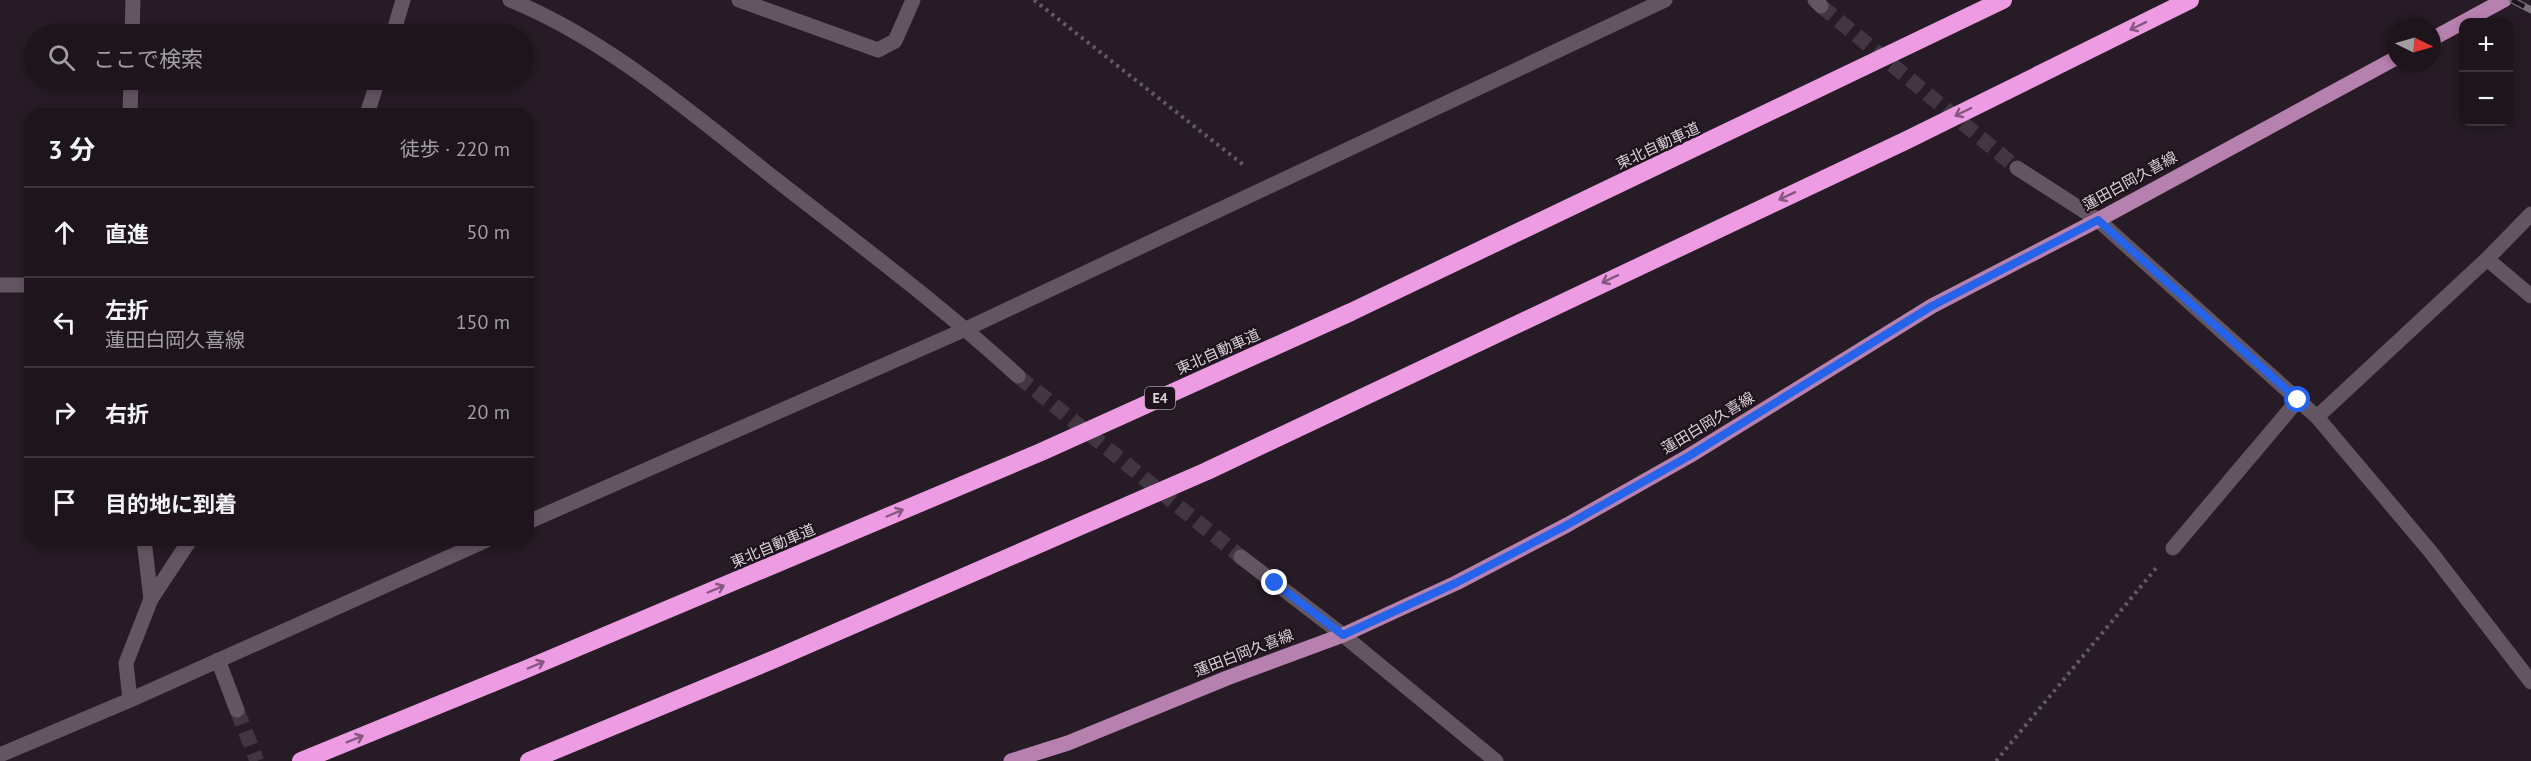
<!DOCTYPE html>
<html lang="ja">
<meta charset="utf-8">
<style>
:root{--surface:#1d141c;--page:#2a2129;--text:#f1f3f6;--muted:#a09ea3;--line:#3b333b}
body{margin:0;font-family:"PT Sans","Noto Sans JP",sans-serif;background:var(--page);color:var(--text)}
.controls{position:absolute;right:18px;top:18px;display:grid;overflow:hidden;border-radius:12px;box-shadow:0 3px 9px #0003}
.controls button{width:54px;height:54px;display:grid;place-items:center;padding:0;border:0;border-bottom:2px solid var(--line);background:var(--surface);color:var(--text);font:30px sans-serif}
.compass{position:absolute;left:2387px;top:18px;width:54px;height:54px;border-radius:50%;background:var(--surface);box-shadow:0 3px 9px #0003;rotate:95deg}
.stop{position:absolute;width:18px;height:18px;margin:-14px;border:4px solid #2563eb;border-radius:50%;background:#fff}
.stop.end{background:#2563eb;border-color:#fff;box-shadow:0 2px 6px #0008}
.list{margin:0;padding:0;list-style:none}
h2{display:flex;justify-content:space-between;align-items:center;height:78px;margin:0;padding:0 24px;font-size:26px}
h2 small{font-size:20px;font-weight:400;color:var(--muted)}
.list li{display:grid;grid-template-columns:39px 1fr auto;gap:18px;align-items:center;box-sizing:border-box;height:90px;padding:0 24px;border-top:2px solid var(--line)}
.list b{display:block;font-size:22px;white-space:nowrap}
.list p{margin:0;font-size:20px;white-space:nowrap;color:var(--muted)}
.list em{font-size:20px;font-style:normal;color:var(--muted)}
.icon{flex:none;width:33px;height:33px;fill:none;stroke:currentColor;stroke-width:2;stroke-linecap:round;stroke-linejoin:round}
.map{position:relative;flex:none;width:2531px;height:761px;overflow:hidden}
.search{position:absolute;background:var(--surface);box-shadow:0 3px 9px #0003;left:24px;top:24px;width:510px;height:66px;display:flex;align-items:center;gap:15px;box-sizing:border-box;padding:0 21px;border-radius:33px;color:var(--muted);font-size:22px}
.panel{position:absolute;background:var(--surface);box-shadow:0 3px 9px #0003;left:24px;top:108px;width:510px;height:438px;border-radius:18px}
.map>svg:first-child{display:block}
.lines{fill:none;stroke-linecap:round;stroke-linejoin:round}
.minor-tunnel{stroke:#423641;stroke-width:15;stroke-dasharray:15 8;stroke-linecap:butt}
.path{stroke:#655a64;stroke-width:4;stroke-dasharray:3 4.5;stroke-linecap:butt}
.minor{stroke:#645562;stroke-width:15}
.major{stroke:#b680af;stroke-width:15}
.highway{stroke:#ed9ce3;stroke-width:18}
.rail-casing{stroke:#796f78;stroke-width:7}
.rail{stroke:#1e121c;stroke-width:4.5;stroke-dasharray:14;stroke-linecap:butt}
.oneway{stroke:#865780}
.route{stroke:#2563eb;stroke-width:8}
.labels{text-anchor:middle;stroke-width:4.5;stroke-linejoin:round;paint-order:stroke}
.shield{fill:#1e121c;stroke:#a298a0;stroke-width:1.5}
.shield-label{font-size:14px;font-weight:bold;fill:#dad1d9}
.street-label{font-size:15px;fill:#dad1d9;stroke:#1e121c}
</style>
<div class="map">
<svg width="2531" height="761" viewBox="0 0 2531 761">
<rect width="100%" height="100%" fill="#271b26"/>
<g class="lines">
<g class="minor-tunnel">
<path d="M1821,6L2017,168"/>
<path d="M1018,376L1241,557"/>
<path d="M237,710L257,761"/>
</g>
<g class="path">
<path d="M1034,0L1246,167"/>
<path d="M1996,761L2157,567"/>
</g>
<g class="minor">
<path d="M510,0C605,38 694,115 774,178C857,243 941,305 1018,376"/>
<path d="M739,0L878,50L895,41L913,0"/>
<path d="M1815,0L1821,6"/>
<path d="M132,34L133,0"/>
<path d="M393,34L403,0"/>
<path d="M130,114L131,80"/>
<path d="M367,114L378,80"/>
<path d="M2017,168L2098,220L2317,417L2430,551L2531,682"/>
<path d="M2487,259L2531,296"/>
<path d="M0,285H30"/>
<path d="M2317,417L2487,259L2531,214"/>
<path d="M528,522L966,329L1665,0"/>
<path d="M144,540L151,599"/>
<path d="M2173,548L2298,400"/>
<path d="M1241,557L1343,635L1496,761"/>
<path d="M218,660L237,710"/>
<path d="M130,700L126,663L151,599L190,540"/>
<path d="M0,755L130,700L487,540"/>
</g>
<g class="major">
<path d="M2432,39L2504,0"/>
<path d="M1011,761L1068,743L1227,678L1343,635L1456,583L1567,525L1689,456L1932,306L2098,220L2396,58"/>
</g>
<g class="highway">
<path d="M301,761L524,670L1041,452L1351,312L2003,0"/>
<path d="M529,761L777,658L1207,471L1907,140L2190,0"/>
</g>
<g class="rail-casing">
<path id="rail" d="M2512,0L2531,10"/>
</g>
<use href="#rail" class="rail"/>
</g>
<defs><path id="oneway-shaft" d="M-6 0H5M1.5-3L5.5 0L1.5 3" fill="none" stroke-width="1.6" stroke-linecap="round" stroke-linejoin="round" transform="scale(1.5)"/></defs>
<g class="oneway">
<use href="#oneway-shaft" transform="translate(2138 26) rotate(154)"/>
<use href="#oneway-shaft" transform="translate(1963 112) rotate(154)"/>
<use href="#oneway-shaft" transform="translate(1787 196) rotate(155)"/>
<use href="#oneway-shaft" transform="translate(1610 279) rotate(155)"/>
<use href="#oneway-shaft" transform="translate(895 513) rotate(-23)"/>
<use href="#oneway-shaft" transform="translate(716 589) rotate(-23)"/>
<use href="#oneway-shaft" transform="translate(536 665) rotate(-23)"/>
<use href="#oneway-shaft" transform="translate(355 739) rotate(-22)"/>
</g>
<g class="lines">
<path class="route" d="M1275,583L1343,635L1456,583L1567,525L1689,456L1932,306L2098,220L2298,400"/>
</g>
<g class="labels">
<rect class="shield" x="1145" y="387" width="30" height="22" rx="4.5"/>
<g class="shield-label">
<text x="1160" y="403">E4</text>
</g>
<g class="street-label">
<text transform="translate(1658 146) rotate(-25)" y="5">東北自動車道</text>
<text transform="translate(2130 181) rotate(-29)" y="5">蓮田白岡久喜線</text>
<text transform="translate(1218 352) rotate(-24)" y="5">東北自動車道</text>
<text transform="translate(1708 423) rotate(-31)" y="5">蓮田白岡久喜線</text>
<text transform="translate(773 546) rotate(-23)" y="5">東北自動車道</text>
<text transform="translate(1244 653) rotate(-21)" y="5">蓮田白岡久喜線</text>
</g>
</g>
</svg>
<div class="controls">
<button>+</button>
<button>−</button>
</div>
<svg class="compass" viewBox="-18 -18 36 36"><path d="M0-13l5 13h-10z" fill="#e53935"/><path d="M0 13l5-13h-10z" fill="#a09ea3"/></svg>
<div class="stop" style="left:2298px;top:400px"></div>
<div class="stop end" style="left:1275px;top:583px"></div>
<div class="search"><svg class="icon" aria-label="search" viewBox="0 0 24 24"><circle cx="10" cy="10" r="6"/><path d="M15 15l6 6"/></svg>ここで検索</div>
<section class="panel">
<h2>3 分<small>徒歩 · 220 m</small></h2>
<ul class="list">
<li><svg class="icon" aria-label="ahead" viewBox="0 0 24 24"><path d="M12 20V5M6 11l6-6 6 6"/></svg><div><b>直進</b></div><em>50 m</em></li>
<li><svg class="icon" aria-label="left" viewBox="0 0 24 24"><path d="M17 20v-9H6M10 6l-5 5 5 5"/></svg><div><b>左折</b><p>蓮田白岡久喜線</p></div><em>150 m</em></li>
<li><svg class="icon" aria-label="right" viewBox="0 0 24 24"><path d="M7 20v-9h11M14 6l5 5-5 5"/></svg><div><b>右折</b></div><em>20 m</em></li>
<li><svg class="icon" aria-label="arrive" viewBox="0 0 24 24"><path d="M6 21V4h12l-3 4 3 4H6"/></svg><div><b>目的地に到着</b></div></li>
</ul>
</section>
</div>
